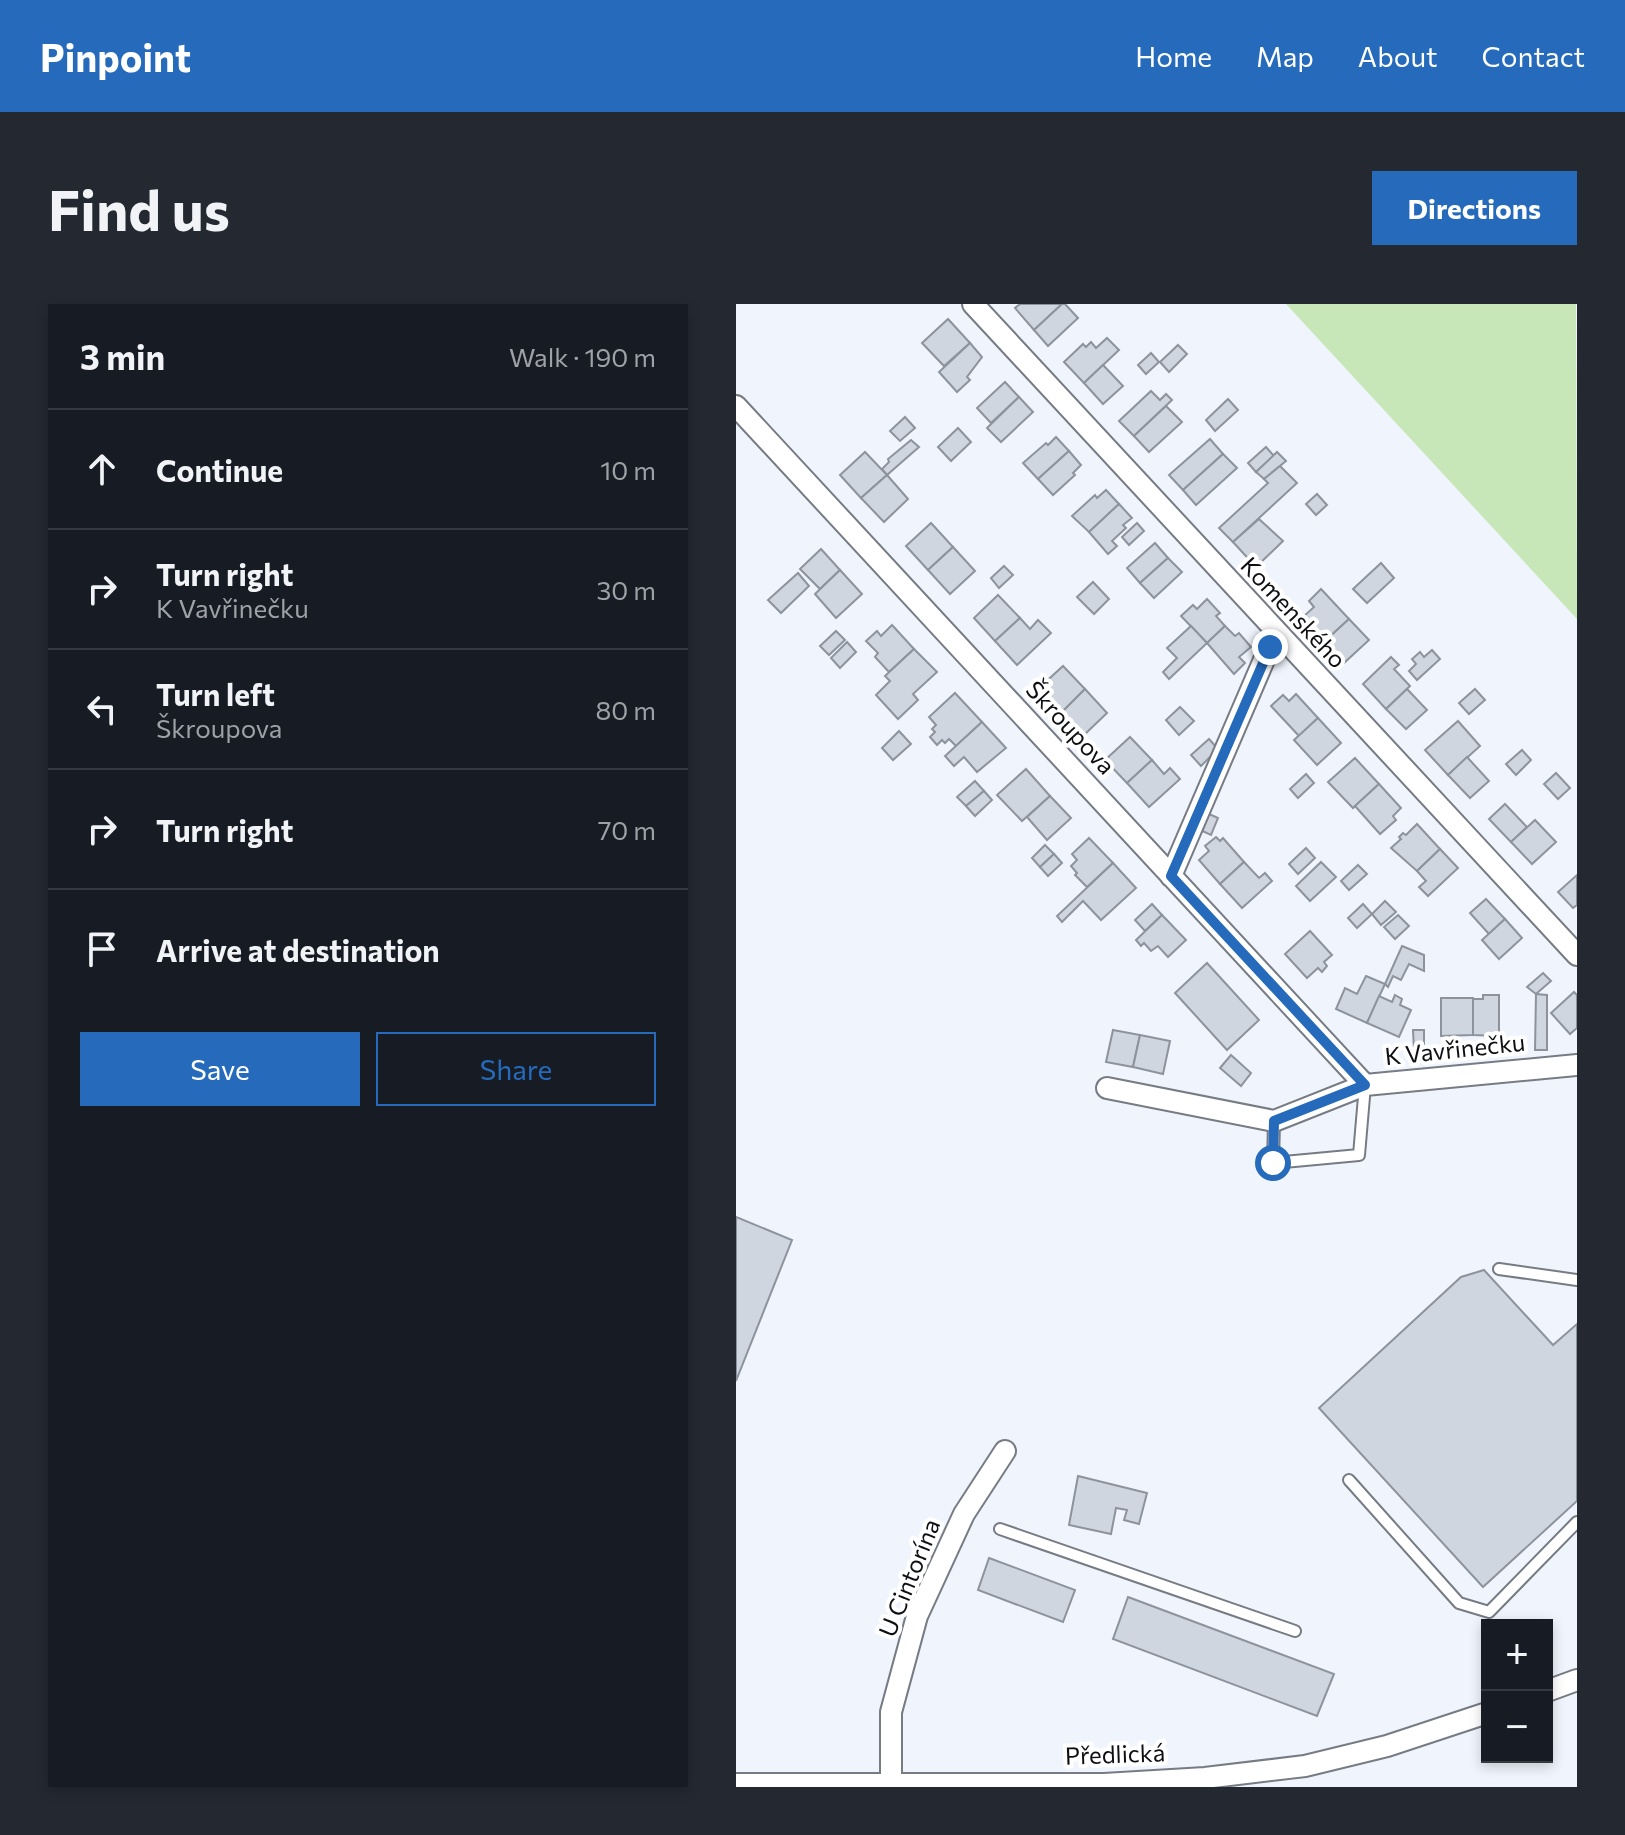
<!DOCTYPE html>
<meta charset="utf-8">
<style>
:root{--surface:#171b24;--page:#242831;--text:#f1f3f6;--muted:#9ea1a6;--line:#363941;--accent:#256abb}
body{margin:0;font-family:Commissioner,sans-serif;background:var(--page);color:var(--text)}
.controls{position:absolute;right:24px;bottom:24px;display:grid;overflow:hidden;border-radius:0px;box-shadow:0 4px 12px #0003}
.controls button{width:72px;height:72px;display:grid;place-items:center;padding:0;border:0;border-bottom:2px solid var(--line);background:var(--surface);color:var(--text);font:40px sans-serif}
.stop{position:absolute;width:24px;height:24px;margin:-18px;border:6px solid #256abb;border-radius:50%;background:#fff}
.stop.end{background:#256abb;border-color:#fff;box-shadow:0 2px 8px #0008}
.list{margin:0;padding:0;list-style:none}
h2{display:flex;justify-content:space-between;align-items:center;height:104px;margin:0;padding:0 32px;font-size:34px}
h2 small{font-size:26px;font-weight:400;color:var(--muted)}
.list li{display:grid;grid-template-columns:52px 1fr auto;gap:24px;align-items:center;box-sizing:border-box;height:120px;padding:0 32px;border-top:2px solid var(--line)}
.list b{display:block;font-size:30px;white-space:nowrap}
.list p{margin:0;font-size:26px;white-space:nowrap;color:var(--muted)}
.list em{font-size:26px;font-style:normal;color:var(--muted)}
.actions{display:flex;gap:16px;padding:24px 32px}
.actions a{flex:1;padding:18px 0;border:2px solid var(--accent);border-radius:0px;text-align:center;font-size:28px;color:var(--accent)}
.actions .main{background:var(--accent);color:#fff}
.icon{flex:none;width:44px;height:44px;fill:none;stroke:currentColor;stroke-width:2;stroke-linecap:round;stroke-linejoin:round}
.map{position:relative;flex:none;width:841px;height:1483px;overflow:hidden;border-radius:0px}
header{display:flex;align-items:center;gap:48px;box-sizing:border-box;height:112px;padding:0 40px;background:var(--accent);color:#fff}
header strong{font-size:38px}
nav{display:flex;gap:44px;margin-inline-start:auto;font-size:28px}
.intro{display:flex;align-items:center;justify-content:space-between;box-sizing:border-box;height:192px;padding:0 48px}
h1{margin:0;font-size:56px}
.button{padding:20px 36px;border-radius:0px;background:var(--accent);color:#fff;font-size:28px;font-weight:700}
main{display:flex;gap:48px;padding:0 48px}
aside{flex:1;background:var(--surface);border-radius:0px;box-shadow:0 4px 12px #0003}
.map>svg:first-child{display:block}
.green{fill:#c7e7b9}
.building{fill:#d0d6e0;stroke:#8d939d;stroke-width:2}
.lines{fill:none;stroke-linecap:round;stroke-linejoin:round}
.service-casing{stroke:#767b84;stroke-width:14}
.minor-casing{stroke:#767b84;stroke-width:24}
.service{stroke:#fff;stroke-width:10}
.minor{stroke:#fff;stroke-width:20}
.route{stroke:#256abb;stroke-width:10}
.labels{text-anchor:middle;stroke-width:8;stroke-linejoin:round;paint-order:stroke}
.street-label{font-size:24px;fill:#0d0f13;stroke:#fff}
</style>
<header>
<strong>Pinpoint</strong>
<nav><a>Home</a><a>Map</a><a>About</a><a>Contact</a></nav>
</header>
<div class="intro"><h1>Find us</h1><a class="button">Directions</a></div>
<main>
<aside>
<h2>3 min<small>Walk · 190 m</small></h2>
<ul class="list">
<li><svg class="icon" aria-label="ahead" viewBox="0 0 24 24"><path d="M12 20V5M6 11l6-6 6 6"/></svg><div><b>Continue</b></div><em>10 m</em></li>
<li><svg class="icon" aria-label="right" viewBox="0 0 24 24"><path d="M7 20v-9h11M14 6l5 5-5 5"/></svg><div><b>Turn right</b><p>K Vavřinečku</p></div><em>30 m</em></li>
<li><svg class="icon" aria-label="left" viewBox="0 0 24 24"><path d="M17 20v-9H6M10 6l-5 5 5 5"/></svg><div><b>Turn left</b><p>Škroupova</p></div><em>80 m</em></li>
<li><svg class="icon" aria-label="right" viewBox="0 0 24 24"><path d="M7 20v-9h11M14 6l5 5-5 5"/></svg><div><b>Turn right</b></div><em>70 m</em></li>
<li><svg class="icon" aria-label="arrive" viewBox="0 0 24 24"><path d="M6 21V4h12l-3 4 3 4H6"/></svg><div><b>Arrive at destination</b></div></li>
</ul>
<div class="actions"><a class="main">Save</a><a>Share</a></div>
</aside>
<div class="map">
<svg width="841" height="1483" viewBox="0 0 841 1483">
<rect width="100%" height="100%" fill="#f0f5fd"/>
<path class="green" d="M550,0H840L841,315Z"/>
<g class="building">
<path d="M284,0H326L298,26L279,4Z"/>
<path d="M326,0H329L342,14L312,42L298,26Z"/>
<path d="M212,15L234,39L208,62L186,39Z"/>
<path d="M371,34L383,46L348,79L328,58L347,40L350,43L355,38L360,44Z"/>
<path d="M234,39L246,53L231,73L234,76L221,88L203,68Z"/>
<path d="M442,41L451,50L433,68L424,58Z"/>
<path d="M415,49L423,58L410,70L402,61Z"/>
<path d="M367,61L387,82L367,100L348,79Z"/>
<path d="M269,78L283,93L255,119L241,104Z"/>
<path d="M415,87L424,96L430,90L436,96L398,132L383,117Z"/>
<path d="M283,93L297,108L265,138L251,124Z"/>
<path d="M492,95L502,106L479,127L470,116Z"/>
<path d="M430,102L446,118L413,148L398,132Z"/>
<path d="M169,113L179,124L164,137L154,127Z"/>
<path d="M222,124L235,138L215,157L202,143Z"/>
<path d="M320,133L333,147L302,175L287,159L310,139L312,141Z"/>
<path d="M474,135L487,150L447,186L433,171Z"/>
<path d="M175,136L183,143L151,171L146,165L153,158L152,155Z"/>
<path d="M530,143L538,152L520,168L512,159Z"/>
<path d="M333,147L345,161L337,169L339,171L317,191L302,175Z"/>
<path d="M129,148L151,171L125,194L104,171Z"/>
<path d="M541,148L550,157L528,175L520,168Z"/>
<path d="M487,150L501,164L460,201L447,186Z"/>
<path d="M544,162L561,179L497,238L483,224L532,179L528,175Z"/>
<path d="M151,171L172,195L148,218L125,194Z"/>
<path d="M370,186L383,200L353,228L336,212L359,191L361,194Z"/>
<path d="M581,190L591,201L580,211L570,200Z"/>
<path d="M383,200L396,214L387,221L390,224L376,237L381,242L372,250L353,228Z"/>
<path d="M523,215L547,237L520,263L497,238Z"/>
<path d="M195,219L217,243L192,266L170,242Z"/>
<path d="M401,219L408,227L393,241L386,233Z"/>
<path d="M419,239L432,254L404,279L391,264Z"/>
<path d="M217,243L239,267L214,290L192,266Z"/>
<path d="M85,245L104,266L84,285L64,265Z"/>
<path d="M432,254L446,268L418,294L404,279Z"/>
<path d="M645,259L658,274L631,299L617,285Z"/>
<path d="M268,262L277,271L263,284L255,274Z"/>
<path d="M104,266L126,290L100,314L79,290Z"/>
<path d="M62,269L73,282L45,309L32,296Z"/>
<path d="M357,278L373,295L358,310L341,293Z"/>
<path d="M585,285L613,315L589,337L567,313L578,303L573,297Z"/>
<path d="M262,291L284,314L259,337L238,314Z"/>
<path d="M471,295L484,309L480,312L489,322L471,339L445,312L457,301L461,305Z"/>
<path d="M284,314L294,325L302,316L315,329L281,361L259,337Z"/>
<path d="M613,315L633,336L608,359L589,337Z"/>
<path d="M156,321L178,345L153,368L139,353L142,349L130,337L141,327L145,332Z"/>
<path d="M455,322L471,339L433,375L427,368L441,354L431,344Z"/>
<path d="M489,322L499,332L503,329L515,343L503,353L509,359L498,370L471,339Z"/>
<path d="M100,327L109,336L93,351L84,342Z"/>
<path d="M111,338L120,348L104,364L95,354Z"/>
<path d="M178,345L201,368L177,390L182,396L162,415L140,391L154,377L149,372Z"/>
<path d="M696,346L704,355L681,376L673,367L680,360L676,355L684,348L688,353Z"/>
<path d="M655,353L663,361L658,365L674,382L650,405L627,380Z"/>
<path d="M327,362L349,385L325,409L302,385Z"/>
<path d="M349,385L371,409L347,432L325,409Z"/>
<path d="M671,385L691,406L670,425L650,405Z"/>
<path d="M739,385L749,396L733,410L723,399Z"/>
<path d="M219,389L246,418L220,442L213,435L209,439L206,436L201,441L194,433L199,428L196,425L200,421L193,413Z"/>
<path d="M560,390L582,414L563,432L535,402L547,391L553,397Z"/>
<path d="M444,403L458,417L443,431L430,416Z"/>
<path d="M582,414L605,439L581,461L558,436Z"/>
<path d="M722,417L744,442L712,471L689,446Z"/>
<path d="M246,418L270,444L241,468L228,453L218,462L209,452Z"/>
<path d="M163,427L175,440L157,456L146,444Z"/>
<path d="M394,433L416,456L391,479L369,456Z"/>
<path d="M473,435L482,445L465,462L455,451Z"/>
<path d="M786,446L795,456L780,471L770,460Z"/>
<path d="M731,453L753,477L734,494L712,471Z"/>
<path d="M619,454L643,480L617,504L592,478Z"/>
<path d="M416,456L428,470L434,464L444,475L413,503L391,479Z"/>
<path d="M290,465L314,492L286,517L261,491Z"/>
<path d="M820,469L834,484L822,495L808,480Z"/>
<path d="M570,470L578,479L562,494L554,485Z"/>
<path d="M239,477L248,487L230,502L221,493Z"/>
<path d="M643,480L665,504L657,512L660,516L644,530L619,502Z"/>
<path d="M248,487L256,496L239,512L230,502Z"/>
<path d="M314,492L335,514L311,536L291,513Z"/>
<path d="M769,500L791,523L775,538L753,515Z"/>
<path d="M471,509L482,514L475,531L464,526Z"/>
<path d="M799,516L820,538L796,560L775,538Z"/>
<path d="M681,520L704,545L681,567L655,544L665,535L663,533L667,529L670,531Z"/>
<path d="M480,533L484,537L487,534L508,558L484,580L463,556L473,547L469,542Z"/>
<path d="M353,534L377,559L351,583L339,571L341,569L335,562L341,556L336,550Z"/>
<path d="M309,541L318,550L304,563L296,554Z"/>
<path d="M570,544L579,554L562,570L553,560Z"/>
<path d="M704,545L722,564L692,592L683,583L690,577L681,567Z"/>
<path d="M318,550L326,559L312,572L304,563Z"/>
<path d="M508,558L523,574L529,569L536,577L506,604L484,580Z"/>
<path d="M585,558L600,573L574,597L560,582Z"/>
<path d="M377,559L400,584L365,616L347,597L326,618L321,612Z"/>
<path d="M622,561L631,570L613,586L605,577Z"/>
<path d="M841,571V601L837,604L822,588Z"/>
<path d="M750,595L769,615L753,630L734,609Z"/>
<path d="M649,597L660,608L645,621L636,610Z"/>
<path d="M416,600L426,611L409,627L399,616Z"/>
<path d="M627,600L636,610L621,624L612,614Z"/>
<path d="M426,611L450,636L432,653L422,642L415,647L408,639L405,642L400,636Z"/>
<path d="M662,611L673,622L659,635L648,623Z"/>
<path d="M769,615L786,634L763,655L746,636Z"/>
<path d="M574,627L596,651L588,658L591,662L586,668L582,664L571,674L549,650Z"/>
<path d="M666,642L688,651V667L673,660L665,676L657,672L652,683L649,680Z"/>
<path d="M471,659L523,716L491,746L439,689Z"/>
<path d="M807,669L815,677L800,690L791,683Z"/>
<path d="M630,672L649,680L631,719L600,705L609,684L621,690Z"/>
<path d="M838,688L841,691V724L834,730L815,709Z"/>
<path d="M800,690L811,691V746H799Z"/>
<path d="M659,691L666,695L664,701L675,706L663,733L631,719L643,692L656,698Z"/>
<path d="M747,691H763V732L737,731V695H747Z"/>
<path d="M705,694H737V731L705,732Z"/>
<path d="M377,726L404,731L397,763L370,758Z"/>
<path d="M677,726H688V746H678Z"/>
<path d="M404,731L434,737L427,770L397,763Z"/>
<path d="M495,751L515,769L505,782L484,764Z"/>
<path d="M0,913L56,936L0,1077Z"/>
<path d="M748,966L817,1041L841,1020V1197L747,1283L583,1104L725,973Z"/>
<path d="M342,1172L411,1189L403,1220L388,1216L391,1206L380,1204L375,1230L333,1221Z"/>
<path d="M253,1254L339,1286L327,1318L242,1286Z"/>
<path d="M392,1293L598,1370L581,1412L377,1335Z"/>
</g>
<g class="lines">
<g class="service-casing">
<g id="service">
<path d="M538,817L537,859L623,851L629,781"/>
<path d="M763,965L841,976"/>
<path d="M613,1176L723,1299L753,1308L841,1218"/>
<path d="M264,1225L559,1327"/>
</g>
</g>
<g class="minor-casing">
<g id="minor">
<path d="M237,0L841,651"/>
<path d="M0,102L629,781"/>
<path d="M435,572L540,328"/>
<path d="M371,784L538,817L629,781L841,761"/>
<path d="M811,1387L841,1376"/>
<path d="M0,1480H368L469,1474L569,1462L651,1442L751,1409"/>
<path d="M155,1480V1408L181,1312L228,1210L269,1147"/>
</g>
</g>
<use href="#service" class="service"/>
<use href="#minor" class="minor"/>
</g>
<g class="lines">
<path class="route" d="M534,343L435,572L629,781L538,817L537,859"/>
</g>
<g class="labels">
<g class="street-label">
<text transform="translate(557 309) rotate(47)" y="8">Komenského</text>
<text transform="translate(334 424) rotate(47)" y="8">Škroupova</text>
<text transform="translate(719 746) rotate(-6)" y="8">K Vavřinečku</text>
<text transform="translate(174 1274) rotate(-68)" y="8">U Cintorína</text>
<text transform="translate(379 1451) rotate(-2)" y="8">Předlická</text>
</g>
</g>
</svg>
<div class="controls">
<button>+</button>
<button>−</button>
</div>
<div class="stop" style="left:537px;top:859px"></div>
<div class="stop end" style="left:534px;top:343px"></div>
</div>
</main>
